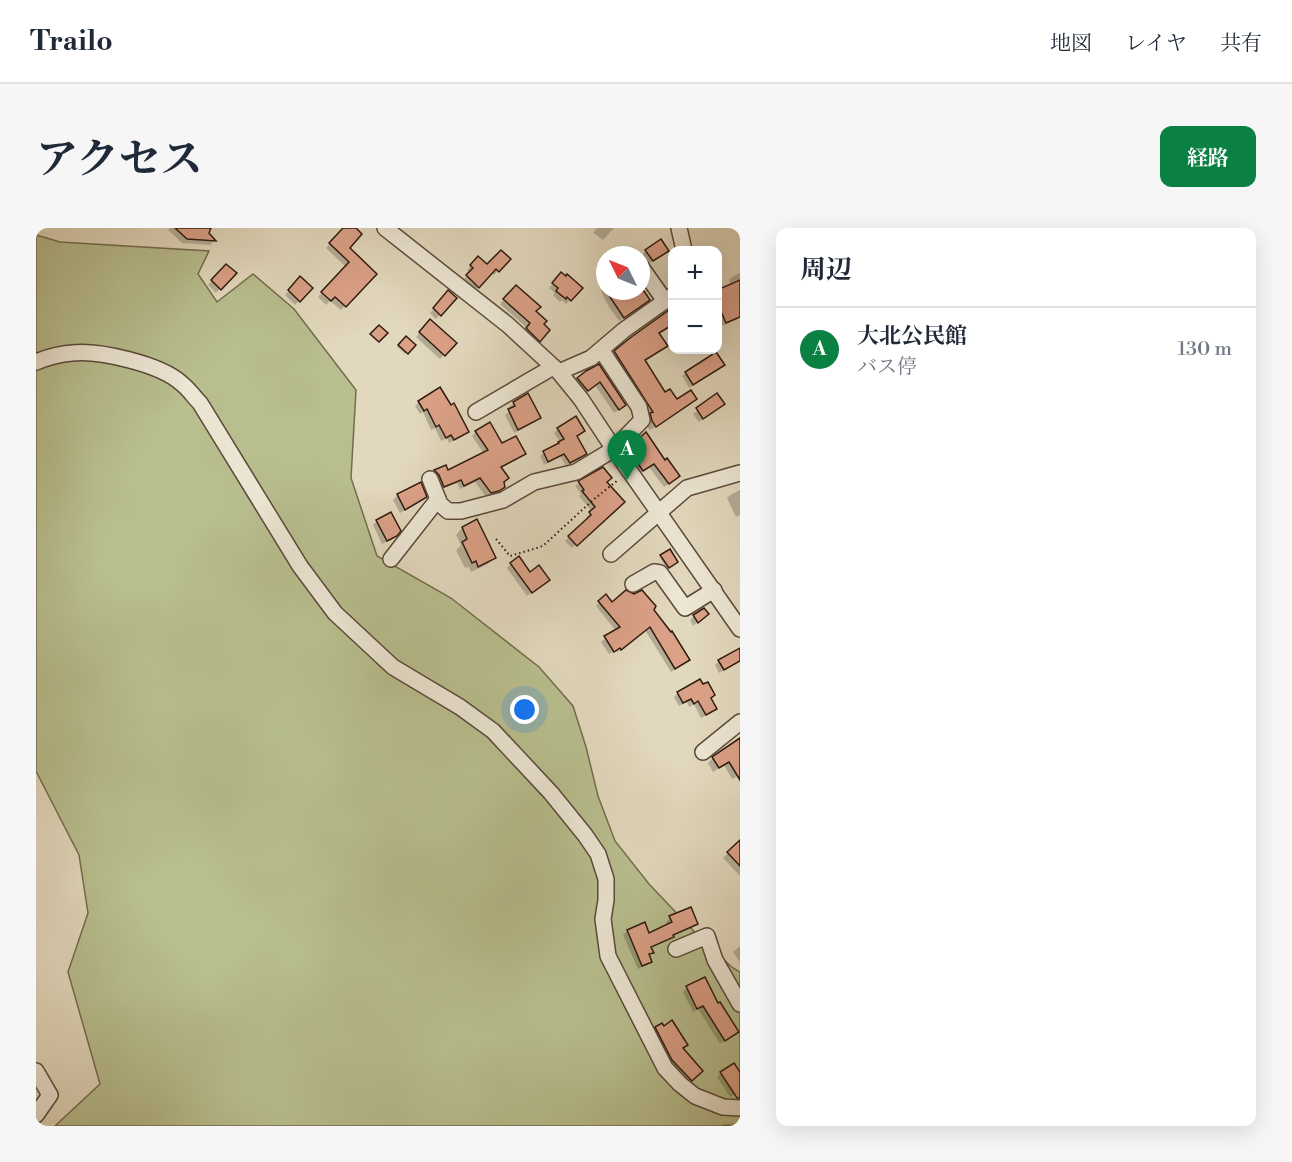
<!DOCTYPE html>
<html lang="ja">
<meta charset="utf-8">
<style>
:root{--surface:#fff;--page:#f6f6f7;--text:#1f2937;--muted:#747a83;--line:#e0e1e3;--accent:#0b8043}
body{margin:0;font-family:"Libre Bodoni","Noto Serif JP",serif;background:var(--page);color:var(--text)}
.controls{position:absolute;right:18px;top:18px;display:grid;overflow:hidden;border-radius:12px;box-shadow:0 6px 24px #0002}
.controls button{width:54px;height:54px;display:grid;place-items:center;padding:0;border:0;border-bottom:2px solid var(--line);background:var(--surface);color:var(--text);font:30px sans-serif}
.compass{position:absolute;left:560px;top:18px;width:54px;height:54px;border-radius:50%;background:var(--surface);box-shadow:0 6px 24px #0002;rotate:313deg}
.you{position:absolute;left:489px;top:482px;width:21px;height:21px;margin:-15px;border:4px solid #fff;border-radius:50%;background:#1a73e8;box-shadow:0 0 0 9px #1a73e833}
.badge{display:grid;place-items:center;width:39px;height:39px;border-radius:50%;background:var(--accent);color:#fff;font-size:20px;font-weight:700}
.pin{position:absolute;translate:-50% -50px;filter:drop-shadow(0 2px 3px #0008)}
.pin::after{content:'';position:absolute;top:32px;width:21px;height:18px;background:inherit;clip-path:polygon(0 0,100% 0,50% 100%)}
.list{margin:0;padding:0;list-style:none}
h2{display:flex;justify-content:space-between;align-items:center;height:78px;margin:0;padding:0 24px;font-size:26px}
h2 small{font-size:20px;font-weight:400;color:var(--muted)}
.list li{display:grid;grid-template-columns:39px 1fr auto;gap:18px;align-items:center;box-sizing:border-box;height:84px;padding:0 24px;border-top:2px solid var(--line)}
.list b{display:block;font-size:22px;white-space:nowrap}
.list p{margin:0;font-size:20px;white-space:nowrap;color:var(--muted)}
.list em{font-size:20px;font-style:normal;color:var(--muted)}
.map{position:relative;flex:none;width:704px;height:898px;overflow:hidden;border-radius:12px}
header{display:flex;align-items:center;gap:36px;box-sizing:border-box;height:84px;padding:0 30px;background:var(--surface);border-bottom:2px solid var(--line)}
header strong{font-size:28px}
nav{display:flex;gap:33px;margin-inline-start:auto;font-size:21px}
.intro{display:flex;align-items:center;justify-content:space-between;box-sizing:border-box;height:144px;padding:0 36px}
h1{margin:0;font-size:42px}
.button{padding:15px 27px;border-radius:12px;background:var(--accent);color:#fff;font-size:21px;font-weight:700}
main{display:flex;gap:36px;padding:0 36px}
aside{flex:1;background:var(--surface);border-radius:12px;box-shadow:0 6px 24px #0002}
.map>svg:first-child{display:block}
.green{fill:#b8be8e;stroke:#736c4e;stroke-width:1.5}
.shadow{fill:#0003}
.building{fill:#dba187;stroke:#2e190e;stroke-width:1.5}
.lines{fill:none;stroke-linecap:round;stroke-linejoin:round}
.minor-casing{stroke:#5b493a;stroke-width:18}
.path{stroke:#2e190e;stroke-width:2;stroke-dasharray:1.5 3;stroke-linecap:butt}
.minor{stroke:#ece6d4;stroke-width:15}
</style>
<header>
<strong>Trailo</strong>
<nav><a>地図</a><a>レイヤ</a><a>共有</a></nav>
</header>
<div class="intro"><h1>アクセス</h1><a class="button">経路</a></div>
<main>
<div class="map">
<svg width="704" height="898" viewBox="0 0 704 898">
<rect width="100%" height="100%" fill="#e2d8bd"/>
<filter id="stains"><feTurbulence type="fractalNoise" baseFrequency=".00333" numOctaves="4"/><feColorMatrix values="0 0 0 0 .2 0 0 0 0 .09 0 0 0 0 .02 0 0 0 .5 -.17"/></filter>
<radialGradient id="worn" r=".72"><stop offset=".6" stop-color="#630" stop-opacity="0"/><stop offset="1" stop-color="#630" stop-opacity=".3"/></radialGradient>
<path class="green" d="M0,7L24,14L173,23L162,46L181,74L217,46L258,81L320,162L315,250L341,328L415,370L503,439L537,478L550,519L562,568L579,613L613,656L668,714L697,740L704,744V898H19L64,856L32,744L52,685L43,627L0,543Z"/>
<g class="shadow">
<path d="M134,0H168L171,6L178,13L174,17L146,15L132,2Z"/>
<path d="M308,0H317L312,20L339,46L305,82L294,73L290,77L282,69L310,39L290,20Z"/>
<path d="M561,0H578L567,12L557,5Z"/>
<path d="M610,23L627,27L612,36L606,27Z"/>
<path d="M442,30L451,38L473,31L458,47L455,44L438,63L427,52L434,45L431,42Z"/>
<path d="M190,38L199,45L180,65L172,57Z"/>
<path d="M704,45V62L702,63L704,67V90L686,98L682,87V64L696,58L693,52L697,48Z"/>
<path d="M525,46L545,60L530,76L526,72L524,74L517,67L519,65L513,60Z"/>
<path d="M264,51L275,60L259,77L249,67Z"/>
<path d="M480,59L506,97L512,103L499,117L487,105L491,100L464,76Z"/>
<path d="M569,59V63H591L608,76L583,93L573,79L565,63Z"/>
<path d="M412,64L419,70L400,91L394,85Z"/>
<path d="M636,82V98L622,106L630,118L625,123L608,134L629,166L640,173L660,171L655,176L614,202L611,198L610,192L574,129L595,111Z"/>
<path d="M394,93L418,115L404,131L380,109Z"/>
<path d="M370,110L378,117L369,126L361,119Z"/>
<path d="M562,138L584,181L578,185L559,157L547,166L538,155Z"/>
<path d="M683,140L653,160L646,148L650,145Z"/>
<path d="M681,167L683,180L663,194L657,186Z"/>
<path d="M383,174L431,204L427,208L413,215L411,210L405,213L399,200L395,202L387,184L384,186L379,178Z"/>
<path d="M478,175L503,190L499,194L478,205L469,187L475,182L473,179Z"/>
<path d="M522,201L540,209L549,226L545,230L530,238L524,228L508,237L504,228L508,225L519,219L524,214L518,205Z"/>
<path d="M440,204L466,217L488,226L484,230L465,240L468,259L458,267L450,269L439,254L424,261L421,255L403,262L395,248L399,244L409,239L411,244L448,226L436,208Z"/>
<path d="M609,206L638,252L628,259L613,239L603,246L589,226Z"/>
<path d="M543,255H570L587,274L536,320L529,313L552,291L550,289L556,284L543,268L545,266L539,258Z"/>
<path d="M384,256L389,269L385,273L364,285L357,272L362,267Z"/>
<path d="M704,262V287L700,289L691,270L696,266Z"/>
<path d="M341,293L360,307L355,312L346,316L337,297Z"/>
<path d="M440,293L458,329L452,336L435,344L433,339L429,340L420,322L425,317L420,307L426,300Z"/>
<path d="M625,328L639,335L631,341L624,330Z"/>
<path d="M475,336L494,346L508,356L491,368L471,340Z"/>
<path d="M570,369L576,376L616,382L652,432L635,444L609,402L581,424L579,423L573,426L565,414L580,403L560,378Z"/>
<path d="M658,388L667,390L657,398L654,392Z"/>
<path d="M701,423L704,428V433L683,445L679,437L683,433Z"/>
<path d="M642,465L673,471L679,481L675,485L665,490L658,476L653,479L651,474L643,478L638,469Z"/>
<path d="M704,512V547L696,551L688,537L677,544L672,535L677,530Z"/>
<path d="M701,617L704,621V648L687,630Z"/>
<path d="M634,690L660,696L656,699L636,708L632,712L614,720L616,724L612,728L615,733L611,737L602,741L587,707L591,703L608,696L612,707L632,697L630,694Z"/>
<path d="M704,718V734L697,724Z"/>
<path d="M651,759L682,777L701,804L684,816L662,781L657,784L647,764Z"/>
<path d="M620,801L646,821L665,843L652,855L633,835L617,803Z"/>
<path d="M704,843V863L694,869L681,849L685,845Z"/>
<path d="M700,895L701,898H686L687,896Z"/>
</g>
<g class="building">
<path d="M139,0H175L173,5L180,13L151,11Z"/>
<path d="M307,0H320L326,6L314,20L341,46L310,79L299,69L295,73L285,64L313,34L293,15Z"/>
<path d="M625,11L633,23L617,33L609,22Z"/>
<path d="M465,22L475,31L463,44L460,41L443,60L430,47L437,40L434,37L442,28L451,36Z"/>
<path d="M190,36L201,45L185,62L175,52Z"/>
<path d="M525,44L530,48L531,46L547,60L535,73L531,69L530,71L520,63L522,60L516,55Z"/>
<path d="M264,48L277,60L264,74L252,62Z"/>
<path d="M704,52V89L690,95L681,74V62Z"/>
<path d="M480,57L505,79L500,83L511,93L508,96L514,102L504,114L490,100L494,95L467,71Z"/>
<path d="M412,62L421,70L405,88L397,80Z"/>
<path d="M570,63H608L614,72L588,90Z"/>
<path d="M636,80V97L623,105L632,118L609,132L629,164L634,161L641,171L655,162L661,171L620,199L616,193L614,185L617,184L578,123L594,110Z"/>
<path d="M394,91L421,115L409,128L383,104Z"/>
<path d="M343,97L352,105L343,114L334,106Z"/>
<path d="M370,108L380,117L372,126L362,117Z"/>
<path d="M680,124L689,137L657,157L649,144Z"/>
<path d="M563,136L590,177L583,182L564,154L552,163L541,150L550,143Z"/>
<path d="M404,159L415,177L418,175L433,204L418,212L415,207L410,210L403,197L400,199L391,181L388,183L382,173Z"/>
<path d="M492,165L505,190L482,202L472,181L479,178L477,174Z"/>
<path d="M681,165L689,176L667,191L660,180Z"/>
<path d="M540,188L549,203L541,208L551,226L534,235L528,226L512,234L507,223L523,215L522,214L528,211L521,200Z"/>
<path d="M454,194L466,215L480,208L490,226L465,239L473,250L468,254L469,259L463,263L455,265L444,250L428,258L425,252L408,259L403,247L398,242L410,237L412,242L452,222L439,203Z"/>
<path d="M610,204L629,232L631,230L644,248L633,256L618,236L607,243L592,221Z"/>
<path d="M567,239L576,250L571,254L589,274L541,318L532,308L555,287L553,284L559,279L546,263L548,262L542,253Z"/>
<path d="M385,254L391,269L369,282L361,266Z"/>
<path d="M355,284L365,303L361,308L351,313L340,292Z"/>
<path d="M441,291L460,330L442,339L440,333L436,335L426,314L431,311L426,299Z"/>
<path d="M634,321L642,334L633,340L624,327Z"/>
<path d="M483,328L494,344L503,337L514,352L496,365L474,335Z"/>
<path d="M590,362L598,366L606,362L612,369L620,378L618,382L635,404L636,403L654,432L639,441L614,399L585,422L584,420L578,424L568,408L584,399L562,373L570,366L576,374Z"/>
<path d="M668,380L673,386L662,395L657,387Z"/>
<path d="M704,420V433L688,442L682,432Z"/>
<path d="M664,451L667,456L672,454L679,467L675,470L681,481L670,487L662,473L658,476L655,471L647,475L641,464Z"/>
<path d="M704,510V552L693,534L683,540L676,529Z"/>
<path d="M704,612V638L691,624Z"/>
<path d="M655,679L662,696L637,707L638,709L615,719L618,725L613,726L616,734L606,738L591,702L609,694L613,705L636,694L633,688Z"/>
<path d="M669,749L682,775L684,774L703,804L689,813L667,778L661,781L650,758Z"/>
<path d="M636,792L652,817L647,820L667,843L656,853L636,832L619,799L626,795L628,798Z"/>
<path d="M698,835L704,844V870H701L684,844Z"/>
</g>
<g class="lines">
<g class="minor-casing">
<g id="minor">
<path d="M349,0L472,97L523,144L545,171L574,215L704,401"/>
<path d="M643,0L648,22"/>
<path d="M605,39L629,73"/>
<path d="M0,134C12,129 23,126 36,125C63,122 124,136 145,155C152,160 158,169 164,175L264,338L299,385L357,439L424,479L457,503L515,565L549,607L562,626L570,651V672L567,691L572,728L629,840L644,856L659,868L687,879L704,880"/>
<path d="M523,144L555,130L588,102L636,68"/>
<path d="M440,184L517,139"/>
<path d="M394,251L404,276L412,283H425L467,272L498,254L540,244L578,221L606,192L603,179L566,123"/>
<path d="M575,326L651,260L704,245"/>
<path d="M355,331L402,271"/>
<path d="M597,356L618,344L624,345L649,380L678,362"/>
<path d="M667,524L704,494"/>
<path d="M640,721L671,708L679,732L704,776"/>
<path d="M0,843L14,867L0,887"/>
</g>
</g>
<path class="path" d="M460,311L474,328L504,319L508,317L557,272L582,252"/>
<use href="#minor" class="minor"/>
</g>
<rect width="100%" height="100%" filter="url(#stains)"/>
<rect width="100%" height="100%" fill="url(#worn)"/>
</svg>
<div class="controls">
<button>+</button>
<button>−</button>
</div>
<svg class="compass" viewBox="-18 -18 36 36"><path d="M0-13l5 13h-10z" fill="#e53935"/><path d="M0 13l5-13h-10z" fill="#747a83"/></svg>
<div class="you"></div>
<div class="pin badge" style="left:591px;top:252px">A</div>
</div>
<aside>
<h2>周辺<small></small></h2>
<ul class="list">
<li><span class="badge">A</span><div><b>大北公民館</b><p>バス停</p></div><em>130 m</em></li>
</ul>
</aside>
</main>
